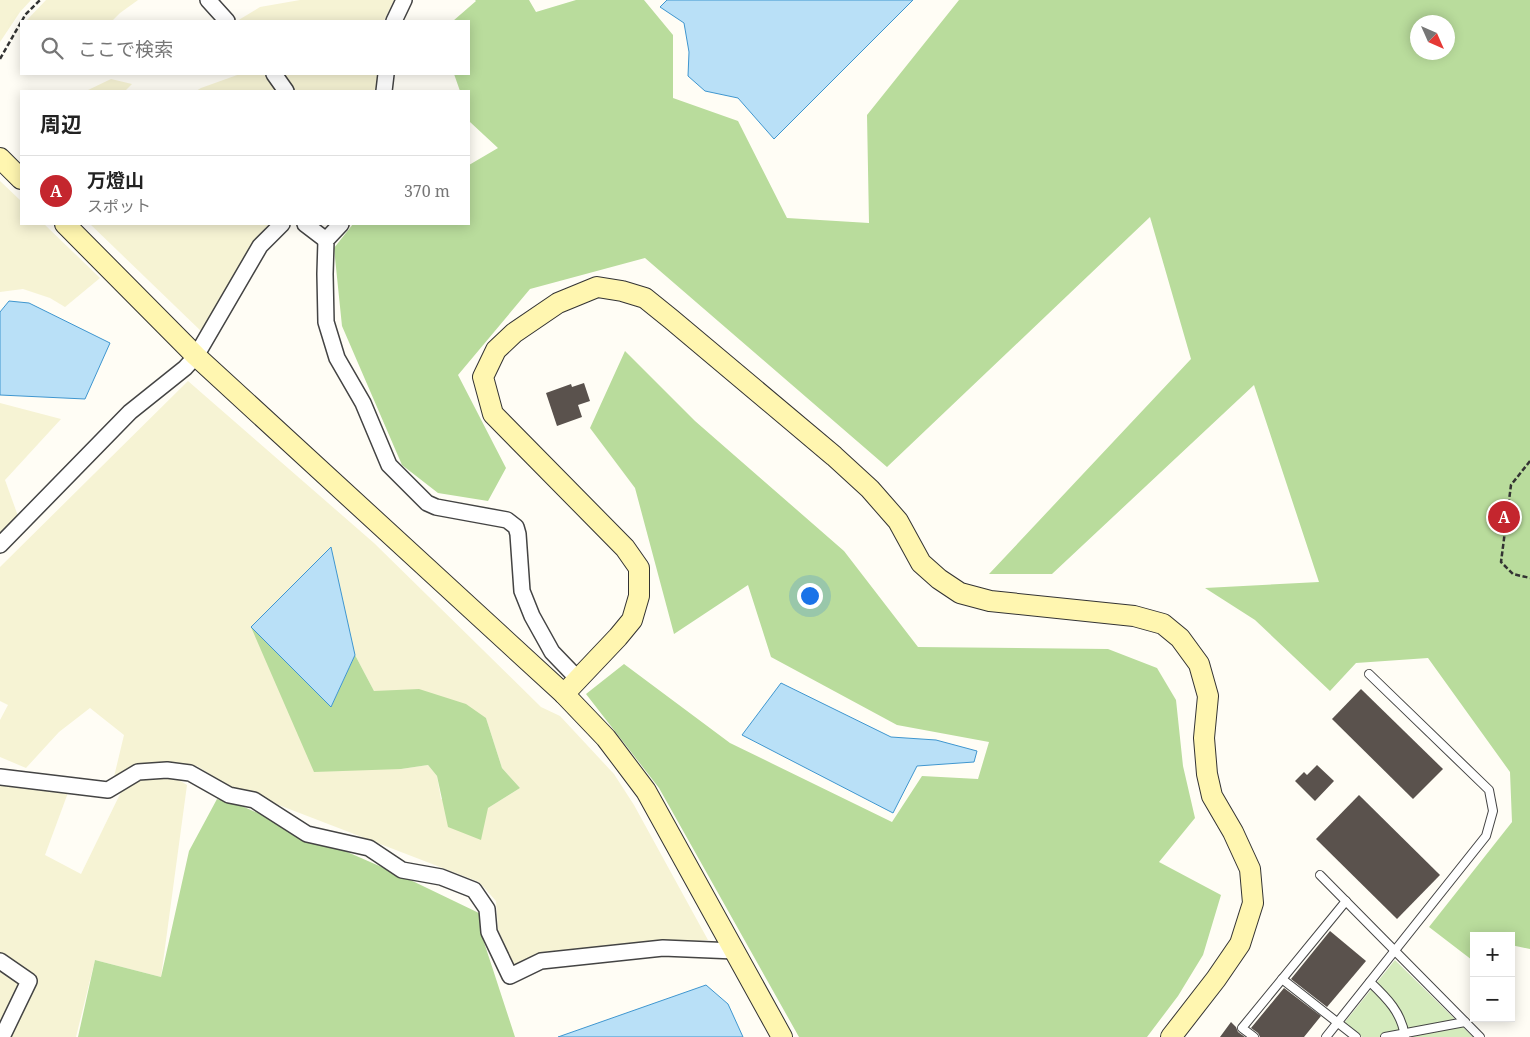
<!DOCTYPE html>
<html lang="ja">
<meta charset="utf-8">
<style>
:root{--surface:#fff;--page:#f6f6f6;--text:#222;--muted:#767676;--line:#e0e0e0;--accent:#c4262e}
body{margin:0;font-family:"Noto Serif","Noto Sans JP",serif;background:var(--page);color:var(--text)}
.controls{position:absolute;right:15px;bottom:15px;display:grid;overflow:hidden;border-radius:0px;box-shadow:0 2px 12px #0003}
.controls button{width:45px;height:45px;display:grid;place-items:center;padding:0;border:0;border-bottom:1px solid var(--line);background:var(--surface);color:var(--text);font:25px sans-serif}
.compass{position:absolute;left:1410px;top:15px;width:45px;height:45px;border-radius:50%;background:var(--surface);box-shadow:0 2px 12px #0003;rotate:135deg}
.you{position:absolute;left:809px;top:595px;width:18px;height:18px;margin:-12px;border:4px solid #fff;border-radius:50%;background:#1a73e8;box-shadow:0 0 0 8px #1a73e833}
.badge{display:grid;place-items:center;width:32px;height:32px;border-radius:50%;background:var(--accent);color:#fff;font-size:16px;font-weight:700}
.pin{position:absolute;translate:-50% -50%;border:2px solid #fff;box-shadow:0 1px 5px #0006}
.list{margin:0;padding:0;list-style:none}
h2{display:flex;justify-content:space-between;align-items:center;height:65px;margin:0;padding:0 20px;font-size:21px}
h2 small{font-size:16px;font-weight:400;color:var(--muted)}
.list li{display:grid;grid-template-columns:32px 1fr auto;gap:15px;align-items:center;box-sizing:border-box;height:70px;padding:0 20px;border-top:1px solid var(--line)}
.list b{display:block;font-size:19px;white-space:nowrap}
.list p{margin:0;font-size:16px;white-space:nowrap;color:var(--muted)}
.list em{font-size:16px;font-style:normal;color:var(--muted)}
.icon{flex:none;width:28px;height:28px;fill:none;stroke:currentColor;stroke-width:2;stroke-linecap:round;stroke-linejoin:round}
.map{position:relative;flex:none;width:1530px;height:1037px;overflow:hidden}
.search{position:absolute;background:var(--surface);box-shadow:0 2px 12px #0003;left:20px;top:20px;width:450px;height:55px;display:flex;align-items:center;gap:12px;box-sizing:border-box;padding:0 18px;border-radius:0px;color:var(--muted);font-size:19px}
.panel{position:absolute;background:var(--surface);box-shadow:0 2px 12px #0003;left:20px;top:90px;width:450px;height:135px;border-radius:0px}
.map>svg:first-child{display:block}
.farmland{fill:#f6f3d4;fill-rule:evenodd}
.green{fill:#d5ebbd}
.forest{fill:#b9dc9c;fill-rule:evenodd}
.water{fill:#b9e0f7;stroke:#3f96cf}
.building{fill:#5a524d}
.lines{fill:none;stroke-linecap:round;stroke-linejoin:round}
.lane-casing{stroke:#444;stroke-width:10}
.street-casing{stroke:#444;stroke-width:18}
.secondary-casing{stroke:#333;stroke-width:22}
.path{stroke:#333;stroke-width:2.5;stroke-dasharray:5 2.5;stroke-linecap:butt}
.lane{stroke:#fff;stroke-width:8}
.street{stroke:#fff;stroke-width:15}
.secondary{stroke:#fff6b0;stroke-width:20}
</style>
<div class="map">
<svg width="1530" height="1037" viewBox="0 0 1530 1037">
<rect width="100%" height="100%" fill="#fffdf5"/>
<g class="farmland">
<path d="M0,0H31L20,12L0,42Z"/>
<path d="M46,0H138L120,13L112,21H26Z"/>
<path d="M300,0H394L384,21H237L260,7Z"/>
<path d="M240,74H266L278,91H196L201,88Z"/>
<path d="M280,74H378L379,91H291Z"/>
<path d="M111,79L132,84L125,91H86Z"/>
<path d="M0,181L21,201V224H44L100,278L65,307L50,298L23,289L0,292Z"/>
<path d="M90,224H274L203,333Z"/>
<path d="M188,381L374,543L541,707L560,716L614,774L634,805L708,940L541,952L513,965L498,929L496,901L479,882L227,785L197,766L138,763L113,781L124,735L90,708L59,732L26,768L0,757V720L8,705L0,701V567ZM331,548L355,655L374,691L486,718L502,768L520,788L488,808L441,799L437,776L428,765L401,769L251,627Z"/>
<path d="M0,403L61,419L5,480L18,516L0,534Z"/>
<path d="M174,777L187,785L161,977L95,960L76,1037H9L36,982L0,954V782L69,790L45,855L81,874L122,790L134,782L149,778Z"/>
<path d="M0,966L22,984L0,1029Z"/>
</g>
<path class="green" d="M1395,960L1473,1037H1362L1344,1023Z"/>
<g class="forest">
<path d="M475,0H529L536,12L576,0H644L673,35V98L738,121L787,218L869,223L867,115L959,0H1530V949L1511,945V936H1474V959L1472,960L1429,927L1512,822L1510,772L1428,658L1356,663L1330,691L1255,620L1205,588L1319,582L1254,385L1052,574H989L1191,359L1150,217L887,467L645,258L530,289L458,375L506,468L488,501L438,493L402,465L342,326L334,248L353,224H469V165L498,148L470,122L469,91H460L454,74H469V21H453L476,1ZM1448,22V52H1418V22Z"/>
<path d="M625,351L695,421L844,551L918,647L1108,649L1157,668L1176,700L1183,766L1195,818L1159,862L1221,895L1203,955L1178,996L1147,1037H799L659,788L586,694L624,664L730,743L892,822L922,776L978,779L989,742L897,725L771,657L748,585L674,634L635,488L590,428Z"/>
<path d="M251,627L331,707L355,655L374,691L419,689L466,704L486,718L502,768L520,788L488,808L481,840L448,827L437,776L428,765L401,769L314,772Z"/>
<path d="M217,799L244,807L400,875L481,914L482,936L515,1037H78L95,960L161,977L189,851Z"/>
</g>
<g class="water">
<path d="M667,0H913L774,139L738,98L705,91L688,76L689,52L684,23L660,7Z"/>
<path d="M9,301L29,303L110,343L85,399L0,395V312Z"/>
<path d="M331,547L355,655L331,707L251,627Z"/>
<path d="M781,683L891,737L936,740L977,751L974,762L917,766L893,813L742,735Z"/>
<path d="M706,985L728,1004L743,1037H558Z"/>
</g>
<g class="building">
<path d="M584,383L590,401L578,405L582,417L557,426L546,393L571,384L572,387Z"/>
<path d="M1361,689L1443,769L1413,799L1332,719Z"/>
<path d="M1317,765L1334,781L1315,801L1295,781L1304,772L1307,775Z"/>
<path d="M1359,795L1440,875L1397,919L1316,839Z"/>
<path d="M1330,931L1366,961L1327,1007L1291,979Z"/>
<path d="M1284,988L1321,1016L1304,1037H1260L1258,1033L1251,1028Z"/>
<path d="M1231,1022L1236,1027L1238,1032L1245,1037H1220Z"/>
</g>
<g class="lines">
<g class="lane-casing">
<g id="lane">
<path d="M1320,875L1480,1037"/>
<path d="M1282,979L1356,1037"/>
<path d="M1370,982C1387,998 1402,1013 1405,1037"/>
<path d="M1254,1037L1242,1028L1346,901"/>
<path d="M1326,1037L1486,836L1493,811L1489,790L1369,674"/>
<path d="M1385,1037L1465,1022"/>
</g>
</g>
<g class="street-casing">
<g id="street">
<path d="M208,0L227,21"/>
<path d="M394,21L404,0"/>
<path d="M274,74L286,91"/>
<path d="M384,91L386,74"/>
<path d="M305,224L326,240"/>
<path d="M341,224L326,240L325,274L326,322L337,358L363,403L389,465L427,503L436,507L507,520L516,527L518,534L522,591L532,616L552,652L578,679"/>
<path d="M0,545L130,412L185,368L196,356L260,246L282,224"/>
<path d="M0,777L108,790L138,772L167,770L190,773L229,795L254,800L307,834L369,848L402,870L441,877L474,890L487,909L489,932L510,976L541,961L663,948L735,951"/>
<path d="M0,961L29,981L2,1037"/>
</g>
</g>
<g class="secondary-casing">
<g id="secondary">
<path d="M0,158L21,179"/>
<path d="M65,224L196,356L564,694L606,738L646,791L782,1037"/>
<path d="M564,694L618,637L632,620L639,596V568L625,548L493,414L483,377L496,350L514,333L558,303L597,287L622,291L645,298L671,319L834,456L870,489L898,521L921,563L939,579L960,593L990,601L1134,616L1163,624L1180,638L1199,664L1208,696L1204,738L1207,774L1212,796L1233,832L1250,869L1253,903L1240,944L1216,979L1171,1037"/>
</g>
</g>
<g class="path">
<path d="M22,21L25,15L40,0"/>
<path d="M0,59L21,22"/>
<path d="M1530,461L1511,485L1501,562L1513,574L1530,578"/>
</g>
<use href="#lane" class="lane"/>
<use href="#street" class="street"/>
<use href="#secondary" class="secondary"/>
</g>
</svg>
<div class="controls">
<button>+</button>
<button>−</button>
</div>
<svg class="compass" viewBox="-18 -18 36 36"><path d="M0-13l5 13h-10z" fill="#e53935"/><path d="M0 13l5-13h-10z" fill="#767676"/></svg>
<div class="you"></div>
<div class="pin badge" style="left:1504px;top:517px">A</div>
<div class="search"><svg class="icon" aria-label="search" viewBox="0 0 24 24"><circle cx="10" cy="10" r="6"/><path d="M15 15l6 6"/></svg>ここで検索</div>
<section class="panel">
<h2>周辺<small></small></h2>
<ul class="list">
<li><span class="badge">A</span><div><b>万燈山</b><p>スポット</p></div><em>370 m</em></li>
</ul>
</section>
</div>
